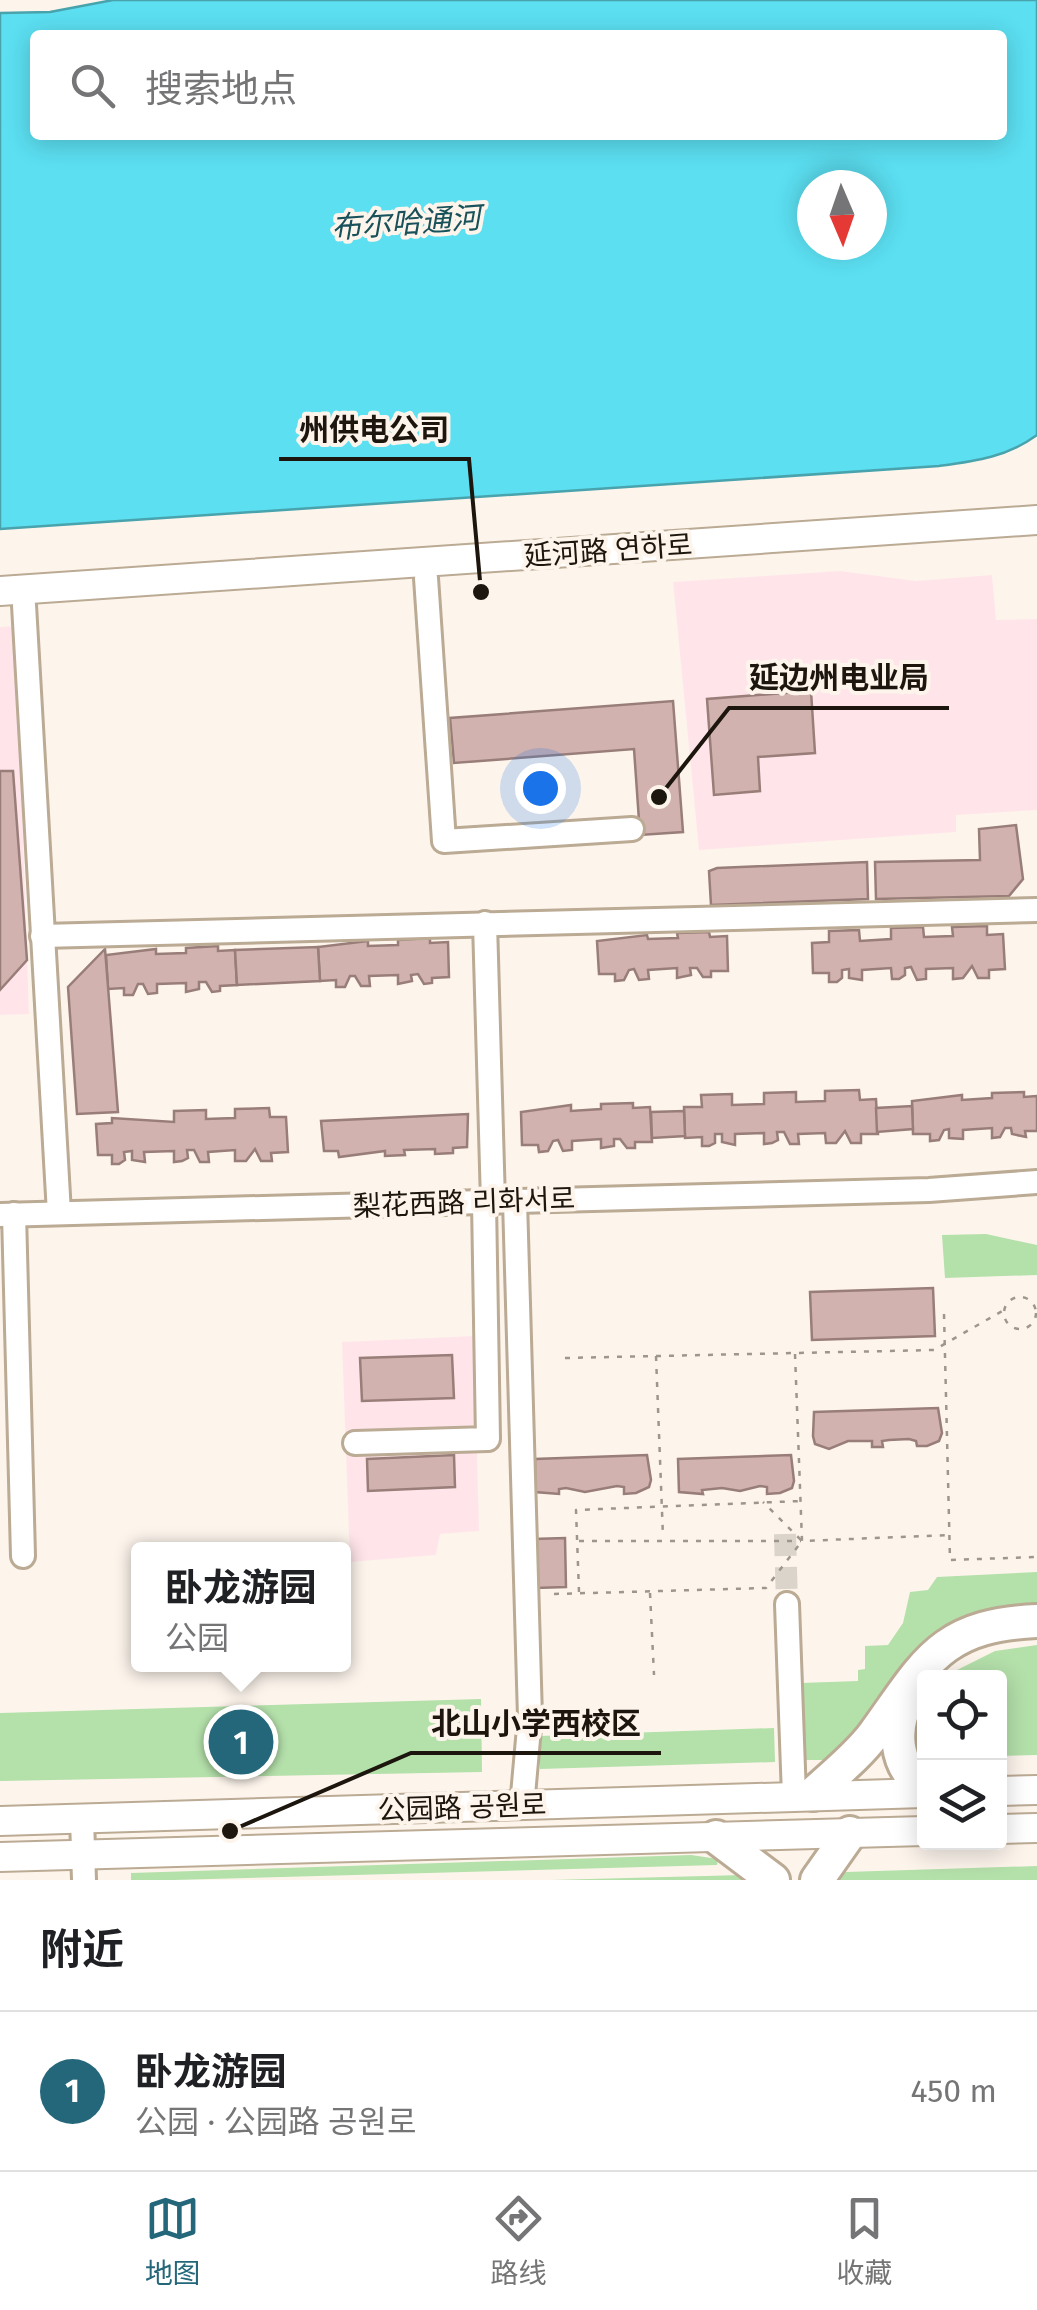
<!DOCTYPE html>
<html lang="zh">
<meta charset="utf-8">
<style>
:root{--surface:#fff;--page:#f6f6f6;--text:#202124;--muted:#757577;--line:#e0e0e0;--accent:#25677a}
body{margin:0;font-family:"Fira Sans","Noto Sans SC","Noto Sans KR",sans-serif;background:var(--page);color:var(--text)}
.controls{position:absolute;right:30px;bottom:30px;display:grid;overflow:hidden;border-radius:10px;box-shadow:0 5px 25px #0003}
.controls button{width:90px;height:90px;display:grid;place-items:center;padding:0;border:0;border-bottom:2px solid var(--line);background:var(--surface);color:var(--text);font:50px sans-serif}
.compass{position:absolute;left:797px;top:170px;width:90px;height:90px;border-radius:50%;background:var(--surface);box-shadow:0 5px 25px #0003;rotate:178deg}
.you{position:absolute;left:540px;top:788px;width:35px;height:35px;margin:-25px;border:8px solid #fff;border-radius:50%;background:#1a73e8;box-shadow:0 0 0 15px #1a73e833}
.badge{display:grid;place-items:center;width:65px;height:65px;border-radius:50%;background:var(--accent);color:#fff;font-size:32px;font-weight:700}
.pin{position:absolute;translate:-50% -50%;border:5px solid #fff;box-shadow:0 2px 10px #0006}
.popup{position:absolute;left:131px;top:1542px;width:220px;height:130px;box-sizing:border-box;display:grid;place-content:center;border-radius:10px;background:var(--surface);filter:drop-shadow(0 2px 8px #0005);font-size:32px;white-space:nowrap;color:var(--muted)}
.popup b{font-size:38px;color:var(--text)}
.popup::after{content:'';position:absolute;left:50%;top:100%;margin-left:-20px;border:20px solid transparent;border-top-color:var(--surface)}
.list{margin:0;padding:0;list-style:none}
h2{display:flex;justify-content:space-between;align-items:center;height:130px;margin:0;padding:0 40px;font-size:42px}
h2 small{font-size:32px;font-weight:400;color:var(--muted)}
.list li{display:grid;grid-template-columns:65px 1fr auto;gap:30px;align-items:center;box-sizing:border-box;height:160px;padding:0 40px;border-top:2px solid var(--line)}
.list b{display:block;font-size:38px;white-space:nowrap}
.list p{margin:0;font-size:32px;white-space:nowrap;color:var(--muted)}
.list em{font-size:32px;font-style:normal;color:var(--muted)}
.icon{flex:none;width:55px;height:55px;fill:none;stroke:currentColor;stroke-width:2;stroke-linecap:round;stroke-linejoin:round}
.map{position:relative;flex:none;width:1037px;height:1880px;overflow:hidden}
.search{position:absolute;background:var(--surface);box-shadow:0 5px 25px #0003;left:30px;right:30px;top:30px;height:110px;display:flex;align-items:center;gap:25px;box-sizing:border-box;padding:0 35px;border-radius:10px;color:var(--muted);font-size:38px}
.sheet{height:290px;background:var(--surface)}
nav{display:flex;justify-content:space-around;align-items:center;box-sizing:border-box;height:140px;border-top:2px solid var(--line);background:var(--surface);font-size:28px;color:var(--muted)}
nav a{display:grid;justify-items:center;gap:5px}
nav .on{color:var(--accent)}
.map>svg:first-child{display:block}
.commercial{fill:#ffe5ea}
.green{fill:#b4e0aa}
.water{fill:#5bdff1;stroke:#48a3ad;stroke-width:2.5;fill-rule:evenodd}
.building{fill:#d1b2ae;stroke:#997d78;stroke-width:2.5}
.lines{fill:none;stroke-linecap:round;stroke-linejoin:round}
.minor-tunnel{stroke:#dbd4cb;stroke-width:22;stroke-dasharray:22 11;stroke-linecap:butt}
.minor-casing{stroke:#bbaa94;stroke-width:28}
.major-casing{stroke:#bbaa94;stroke-width:32}
.highway-casing{stroke:#bbaa94;stroke-width:38}
.path{stroke:#9d968d;stroke-width:2.5;stroke-dasharray:5 8;stroke-linecap:butt}
.minor{stroke:#fff;stroke-width:22}
.major{stroke:#fff;stroke-width:28}
.highway{stroke:#fff;stroke-width:32}
.labels{text-anchor:middle;stroke-width:8;stroke-linejoin:round;paint-order:stroke}
.street-label{font-size:28px;fill:#1c160e;stroke:#fdf5ec}
.water-label{font-size:30px;font-style:italic;fill:#185159;stroke:#fdf5ec}
.leader{fill:none;stroke:#1c160e;stroke-width:4}
.callout-dot{fill:#1c160e;stroke:#fdf5ec;stroke-width:4}
.callout-label{font-size:30px;text-anchor:middle;font-weight:bold;fill:#1c160e;stroke:#fdf5ec;stroke-width:8;stroke-linejoin:round;paint-order:stroke}
</style>
<div class="map">
<svg width="1037" height="1880" viewBox="0 0 1037 1880">
<rect width="100%" height="100%" fill="#fdf5ec"/>
<g class="commercial">
<path d="M840,571L916,581L992,575L996,620L1037,619V810L956,815V832L699,850L673,582Z"/>
<path d="M16,626L29,1014L0,1015V627Z"/>
<path d="M474,1336L479,1531L440,1534L436,1555L350,1562L342,1342Z"/>
</g>
<g class="green">
<path d="M986,1234L1037,1245V1275L945,1278L942,1235Z"/>
<path d="M1037,1572V1612L1005,1613L836,1760H803L801,1683L858,1681V1670L865,1669V1646L888,1645L903,1623L910,1592L928,1590L937,1577Z"/>
<path d="M1037,1645V1755L1000,1756V1678L943,1677L995,1651Z"/>
<path d="M481,1699L482,1772L0,1781V1713Z"/>
<path d="M924,1699V1757L912,1758L909,1723Z"/>
<path d="M774,1728L775,1762L540,1769L539,1736Z"/>
<path d="M691,1855L718,1859L717,1865L173,1880H131V1873Z"/>
<path d="M1037,1866V1880H832L836,1874L846,1872Z"/>
<path d="M743,1875L752,1880H551Z"/>
</g>
<path class="water" d="M113,0H1037V435C1007,457 976,461 939,466L0,529V13L50,12ZM35,35H1002V135H35ZM812,185H872V245H812Z"/>
<g class="building">
<path d="M811,691L815,753L758,757L760,791L714,795L707,699Z"/>
<path d="M673,701L683,832L640,835L634,749L454,763L450,718Z"/>
<path d="M0,771H13L27,960L0,990Z"/>
<path d="M1016,825L1023,879L1009,896L876,899L875,862L980,860L979,829Z"/>
<path d="M867,862L868,899L711,905L709,871L717,868Z"/>
<path d="M987,926V935L1003,934L1005,969L989,970V978H978L972,966L963,978L953,979V968L926,969V979L917,980L911,967L905,968V975L899,979H892L891,968L862,970V980L849,978V969L842,970V978L837,982H829V973H813L812,943L829,942V931L859,930L860,941L891,939V928L923,927L924,937L953,936L952,927Z"/>
<path d="M709,932L710,937L727,936L728,971H711V977H703L697,968H690L691,975L677,978V968L648,970L649,979L639,980L634,969L629,970L624,980L615,981V974H599L597,941L647,935L648,939L678,938L677,933Z"/>
<path d="M430,938V943L448,942L449,977L432,978V983L424,984L418,974L411,975L412,981L398,984V975L369,976L370,986H361L355,976H350L345,987H336V980L320,981L318,947L368,941V946L398,945V940Z"/>
<path d="M218,946V951L235,950L237,985L220,986V991L212,992L206,982H199V989L186,992V983L157,984V993L148,994L143,984H138L133,995H124V988L108,989L106,955L156,949V954L186,953V948Z"/>
<path d="M318,947L320,981L237,985L235,950Z"/>
<path d="M105,949L118,1112L77,1114L68,987Z"/>
<path d="M859,1090L860,1100L876,1099L878,1134H861V1143H851L845,1131L836,1143H826L825,1133L798,1134L799,1144H790L784,1132H777L778,1140L772,1143L764,1144V1133L735,1134V1145L722,1142V1134H715V1143L709,1146H702V1137L685,1138L684,1107H702L701,1095L732,1094V1105L764,1104V1093L796,1092V1102L825,1101V1091Z"/>
<path d="M1024,1092V1097L1037,1096V1131H1025L1026,1137L1012,1134L1011,1128H1005L1000,1137L992,1138V1128L963,1130V1139L949,1138V1129L944,1130L939,1140L930,1141V1134H913L912,1101L962,1095V1100L992,1098V1093Z"/>
<path d="M633,1103V1108L650,1107L652,1142H635V1148H627L620,1139H614V1146L601,1148V1139L572,1141V1150L563,1151L558,1140L553,1141L548,1151L539,1152L538,1145H522L521,1112L571,1105V1111L601,1109V1104Z"/>
<path d="M912,1106L913,1129L877,1132L876,1108Z"/>
<path d="M269,1108L270,1117H286L288,1152L271,1153L272,1161H261L255,1149L246,1161H235V1150L208,1152L209,1162H200L194,1150H187L188,1158L182,1161L174,1162V1151L144,1152L145,1162L132,1160V1151L124,1152L125,1160L119,1164H112V1155H98L96,1124L112,1123V1118L174,1122V1111L206,1110V1119L235,1118V1109Z"/>
<path d="M684,1111L685,1136L652,1138L651,1112Z"/>
<path d="M468,1114L467,1147L453,1148V1153L435,1154V1149L404,1150L405,1155L385,1156V1151L339,1157L338,1151H324L321,1121Z"/>
<path d="M933,1288L935,1336L812,1340L810,1292Z"/>
<path d="M452,1355L454,1398L362,1401L360,1358Z"/>
<path d="M938,1408L942,1433L939,1441L927,1446H917L916,1441L909,1439L889,1440L882,1441L883,1447H872V1441H848L829,1449L815,1444L813,1436L814,1412Z"/>
<path d="M454,1455L455,1487L368,1491L367,1459Z"/>
<path d="M647,1455L651,1480L649,1487L636,1493L624,1494V1487L617,1486L585,1492L566,1488L559,1489V1494L535,1492V1459Z"/>
<path d="M791,1455L794,1481L792,1488L780,1493L767,1494V1487L760,1486L740,1491L722,1488L702,1490L703,1494L679,1492L678,1459Z"/>
<path d="M565,1538L566,1587L535,1588L533,1539Z"/>
</g>
<g class="lines">
<path class="minor-tunnel" d="M785,1534L787,1604"/>
<g class="minor-casing">
<g id="minor">
<path d="M426,578L444,841L632,829"/>
<path d="M24,605L59,1213"/>
<path d="M485,923L493,1202"/>
<path d="M42,936L1037,910"/>
<path d="M515,1201L530,1717L522,1806"/>
<path d="M14,1214L23,1556"/>
<path d="M0,1215L929,1190L1037,1182"/>
<path d="M355,1443L488,1439L484,1202"/>
<path d="M787,1604L794,1796"/>
<path d="M82,1819L84,1880"/>
</g>
</g>
<g class="major-casing">
<g id="major">
<path d="M0,591L1037,520"/>
<path d="M1000,1791L1037,1790"/>
<path d="M0,1821L924,1793"/>
<path d="M1000,1829L1037,1828"/>
<path d="M0,1857L924,1831"/>
</g>
</g>
<g class="highway-casing">
<g id="highway">
<path d="M909,1698C892,1727 894,1766 924,1787"/>
<path d="M813,1794C833,1775 857,1757 874,1734C925,1664 939,1625 1037,1621"/>
<path d="M716,1837L773,1880"/>
<path d="M817,1880L850,1833"/>
</g>
</g>
<g class="path">
<circle cx="1020" cy="1313" r="16"/>
<path d="M944,1314L950,1560L1037,1557"/>
<path d="M795,1354L802,1541L949,1535"/>
<path d="M656,1356L663,1537"/>
<path d="M565,1358L934,1350L1004,1310"/>
<path d="M579,1541H801"/>
<path d="M579,1592L576,1510L801,1501"/>
<path d="M650,1593L654,1675"/>
<path d="M554,1594L766,1588L802,1541L763,1502"/>
</g>
<use href="#minor" class="minor"/>
<use href="#major" class="major"/>
<use href="#highway" class="highway"/>
</g>
<g class="labels">
<g class="street-label">
<text transform="translate(608 550) rotate(-4)" y="10">延河路 연하로</text>
<text transform="translate(464 1202) rotate(-2)" y="10">梨花西路 리화서로</text>
<text transform="translate(462 1807) rotate(-2)" y="10">公园路 공원로</text>
</g>
<g class="water-label">
<text transform="translate(406 223) rotate(-4)" y="10">布尔哈通河</text>
</g>
</g>
<path class="leader" d="M481 592L469 459H279M659 797L729 708H949M230 1831L411 1753H661"/>
<g class="callout-dot">
<circle cx="481" cy="592" r="10"/>
<circle cx="659" cy="797" r="10"/>
<circle cx="230" cy="1831" r="10"/>
</g>
<g class="callout-label">
<text x="374" y="440">州供电公司</text>
<text x="839" y="688">延边州电业局</text>
<text x="536" y="1734">北山小学西校区</text>
</g>
</svg>
<div class="controls">
<button><svg class="icon" aria-label="locate" viewBox="0 0 24 24"><circle cx="12" cy="12" r="6"/><path d="M12 2v4M12 18v4M2 12h4M18 12h4"/></svg></button>
<button><svg class="icon" aria-label="layers" viewBox="0 0 24 24"><path d="M12 4l9 5-9 5-9-5zM3 14l9 5 9-5"/></svg></button>
</div>
<svg class="compass" viewBox="-18 -18 36 36"><path d="M0-13l5 13h-10z" fill="#e53935"/><path d="M0 13l5-13h-10z" fill="#757577"/></svg>
<div class="you"></div>
<div class="pin badge" style="left:241px;top:1742px">1</div>
<div class="popup"><b>卧龙游园</b>公园</div>
<div class="search"><svg class="icon" aria-label="search" viewBox="0 0 24 24"><circle cx="10" cy="10" r="6"/><path d="M15 15l6 6"/></svg>搜索地点</div>
</div>
<section class="sheet">
<h2>附近<small></small></h2>
<ul class="list">
<li><span class="badge">1</span><div><b>卧龙游园</b><p>公园 · 公园路 공원로</p></div><em>450 m</em></li>
</ul>
</section>
<nav>
<a class="on"><svg class="icon" aria-label="map" viewBox="0 0 24 24"><path d="M3 6l6-2 6 2 6-2v14l-6 2-6-2-6 2zM9 4v14M15 6v14"/></svg>地图</a>
<a><svg class="icon" aria-label="directions" viewBox="0 0 24 24"><path d="M12 3l9 9-9 9-9-9zM9 14v-3h6M13 9l2 2-2 2"/></svg>路线</a>
<a><svg class="icon" aria-label="saved" viewBox="0 0 24 24"><path d="M7 4h10v16l-5-4-5 4z"/></svg>收藏</a>
</nav>
